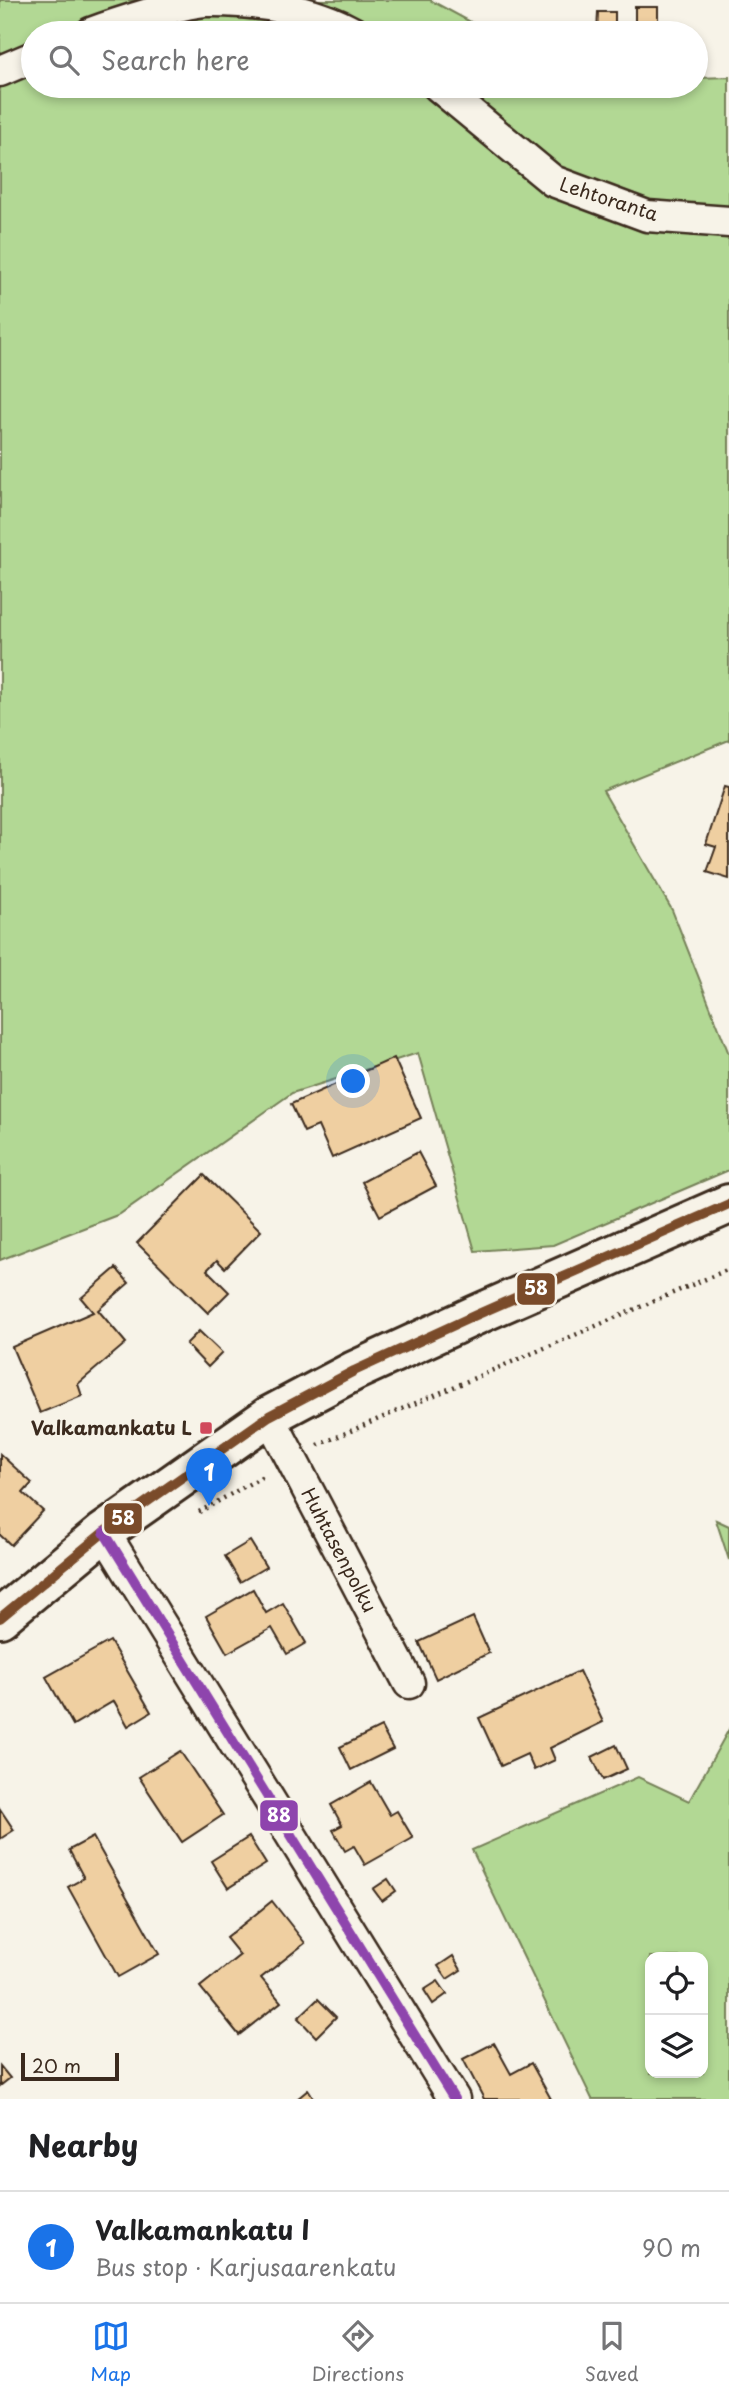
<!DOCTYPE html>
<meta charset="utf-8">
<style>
:root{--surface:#fff;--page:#f6f6f6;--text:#202124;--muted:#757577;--line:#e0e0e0;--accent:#1a73e8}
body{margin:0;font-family:"Playpen Sans",sans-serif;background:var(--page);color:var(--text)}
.controls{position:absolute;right:21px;bottom:21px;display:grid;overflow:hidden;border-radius:14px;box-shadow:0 4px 10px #0003}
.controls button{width:63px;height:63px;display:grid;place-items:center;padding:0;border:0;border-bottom:2px solid var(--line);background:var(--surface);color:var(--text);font:35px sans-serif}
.scale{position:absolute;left:21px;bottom:18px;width:98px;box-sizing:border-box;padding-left:7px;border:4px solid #3b2a1e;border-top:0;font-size:19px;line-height:24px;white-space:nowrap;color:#3b2a1e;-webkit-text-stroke:5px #f7f3e8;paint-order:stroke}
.you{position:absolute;left:354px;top:1082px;width:24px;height:24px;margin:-18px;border:5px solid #fff;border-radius:50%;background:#1a73e8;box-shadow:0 0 0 10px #1a73e833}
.badge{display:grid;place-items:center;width:46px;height:46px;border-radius:50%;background:var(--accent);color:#fff;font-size:23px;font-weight:700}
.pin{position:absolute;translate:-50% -58px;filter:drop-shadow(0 2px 4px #0008)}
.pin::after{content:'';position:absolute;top:37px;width:24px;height:21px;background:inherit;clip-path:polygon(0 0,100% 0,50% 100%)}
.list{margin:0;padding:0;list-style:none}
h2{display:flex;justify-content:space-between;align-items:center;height:91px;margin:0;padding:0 28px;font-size:30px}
h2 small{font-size:23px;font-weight:400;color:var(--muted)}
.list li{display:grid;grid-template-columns:46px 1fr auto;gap:21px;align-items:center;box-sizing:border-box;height:112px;padding:0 28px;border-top:2px solid var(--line)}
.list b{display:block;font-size:26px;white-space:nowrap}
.list p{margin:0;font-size:23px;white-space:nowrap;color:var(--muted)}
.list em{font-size:23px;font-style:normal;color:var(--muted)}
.icon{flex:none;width:38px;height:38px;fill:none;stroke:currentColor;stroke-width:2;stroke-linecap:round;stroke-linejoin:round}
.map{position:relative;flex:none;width:729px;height:2099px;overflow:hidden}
.search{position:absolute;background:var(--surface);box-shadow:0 4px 10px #0003;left:21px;right:21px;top:21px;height:77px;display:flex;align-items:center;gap:18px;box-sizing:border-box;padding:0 24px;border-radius:38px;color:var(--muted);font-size:26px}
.sheet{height:203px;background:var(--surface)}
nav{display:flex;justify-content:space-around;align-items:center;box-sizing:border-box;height:98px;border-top:2px solid var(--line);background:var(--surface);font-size:19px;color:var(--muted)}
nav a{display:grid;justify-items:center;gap:4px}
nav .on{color:var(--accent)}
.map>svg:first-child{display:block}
.green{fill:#b2d894;stroke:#768159;stroke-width:2;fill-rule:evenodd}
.building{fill:#efcfa1;stroke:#3b2a1e;stroke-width:2}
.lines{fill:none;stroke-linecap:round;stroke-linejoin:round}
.street-casing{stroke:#3b2a1e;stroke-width:35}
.secondary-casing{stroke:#3b2a1e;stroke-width:44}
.path{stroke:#3b2a1e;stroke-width:4.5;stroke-dasharray:2 5;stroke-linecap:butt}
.street{stroke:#f7f3e8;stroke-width:30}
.secondary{stroke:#f7f3e8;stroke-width:38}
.bus-1-casing{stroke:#f7f3e8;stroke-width:16}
.bus-2-casing{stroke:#f7f3e8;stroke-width:16}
.bus-1{stroke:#7a4b2a;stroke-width:10}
.bus-2{stroke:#8e44ad;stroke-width:10}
.poi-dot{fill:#d1495b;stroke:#f7f3e8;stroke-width:2.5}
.labels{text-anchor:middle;stroke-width:5;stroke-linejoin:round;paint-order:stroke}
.street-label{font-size:19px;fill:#3b2a1e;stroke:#f7f3e8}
.poi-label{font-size:19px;font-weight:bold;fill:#3b2a1e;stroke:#f7f3e8;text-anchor:end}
.line-badge{stroke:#f7f3e8;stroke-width:2.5}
.badge-label{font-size:19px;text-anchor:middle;font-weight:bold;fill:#fff}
</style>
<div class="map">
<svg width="729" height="2099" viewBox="0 0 729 2099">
<rect width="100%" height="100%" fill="#f7f3e8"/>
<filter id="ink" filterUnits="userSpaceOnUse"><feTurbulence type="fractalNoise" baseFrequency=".0143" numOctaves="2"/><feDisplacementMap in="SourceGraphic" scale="14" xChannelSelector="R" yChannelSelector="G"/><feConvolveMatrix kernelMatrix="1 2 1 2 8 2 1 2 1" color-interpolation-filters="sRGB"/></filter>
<g filter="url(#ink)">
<g class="green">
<path d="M0,0H430L491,33H33V86H696V78L729,77V740L603,791L672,910L729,1054V1170L553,1245L475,1251L418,1053L292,1093L120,1214L0,1260Z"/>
<path d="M716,1520L729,1526V1560Z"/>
<path d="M729,1729V2099H592L472,1850L638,1777L689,1801ZM650,1957H703V2073H650Z"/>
</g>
<g class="building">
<rect x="635" y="7" width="23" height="26"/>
<path d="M598,12H615V33H597Z"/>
<path d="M725,786L729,787V879L707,872L716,847L706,844Z"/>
<path d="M394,1058L421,1118L332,1158L318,1126L304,1132L291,1104Z"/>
<path d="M418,1152L436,1186L380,1216L362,1182Z"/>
<path d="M204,1175L261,1231L225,1268L217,1260L207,1270L229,1292L208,1313L137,1243Z"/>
<path d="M116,1268L129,1283L98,1310L126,1343L78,1384L82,1396L40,1413L12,1347L93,1312L81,1298Z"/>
<path d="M199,1331L222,1353L208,1367L186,1344Z"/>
<path d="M0,1454L32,1483L23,1493L43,1511L11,1545L0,1535Z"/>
<path d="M250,1541L266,1567L240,1582L225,1556Z"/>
<path d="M253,1589L266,1613L283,1603L306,1643L287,1654L272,1628L227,1653L206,1616Z"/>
<path d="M473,1617L489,1653L436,1679L419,1642Z"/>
<path d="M110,1641L151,1712L128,1726L114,1701L73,1725L46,1677Z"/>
<path d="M579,1671L603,1722L550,1748L555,1760L534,1770L527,1754L501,1766L479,1718Z"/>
<path d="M381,1727L393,1749L351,1770L340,1747Z"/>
<path d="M616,1745L627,1769L603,1780L592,1757Z"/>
<path d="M180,1751L223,1815L182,1842L139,1777Z"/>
<path d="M371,1782L390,1815L397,1811L413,1838L365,1865L354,1846L345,1851L333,1830L342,1825L331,1805Z"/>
<path d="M0,1809L14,1830L0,1839Z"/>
<path d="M93,1837L159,1954L118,1977L68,1887L84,1878L69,1850Z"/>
<path d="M249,1837L266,1864L228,1888L211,1861Z"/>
<path d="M388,1879L396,1891L382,1901L373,1889Z"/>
<path d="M272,1901L305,1943L261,1978L281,2002L239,2035L200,1987L240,1955L226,1938Z"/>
<path d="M453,1956L461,1970L447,1979L438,1966Z"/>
<path d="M438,1981L447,1994L433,2004L424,1990Z"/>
<path d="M318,1999L336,2017L316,2037L298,2018Z"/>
<path d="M494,2043L511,2074L531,2063L551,2099H484L463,2059Z"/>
<path d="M0,2066L10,2078L0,2086Z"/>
<path d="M308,2090L314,2099H297Z"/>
</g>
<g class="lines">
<g class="street-casing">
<g id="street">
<path d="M91,33C115,24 180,3 205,1C254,0 312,9 354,33"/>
<path d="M0,71L33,57"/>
<path d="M438,86L553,181L647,216L729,222"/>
<path d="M269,1416L409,1683"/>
<path d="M104,1532L454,2099"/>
</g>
</g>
<g class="secondary-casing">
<path id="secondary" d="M0,1618L104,1532L269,1416L354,1371L476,1315L729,1204"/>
</g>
<g class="path">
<path d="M318,1445L729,1269"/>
<path d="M199,1512L265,1475"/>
</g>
<use href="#street" class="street"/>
<use href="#secondary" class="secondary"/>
<g class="bus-1-casing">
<path id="bus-1" d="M0,1618L104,1532L269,1416L354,1371L476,1315L729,1204"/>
</g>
<g class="bus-2-casing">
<path id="bus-2" d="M104,1532L454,2099"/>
</g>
<use href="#bus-1" class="bus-1"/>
<use href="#bus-2" class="bus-2"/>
</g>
</g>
<rect class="poi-dot" x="199" y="1421" width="14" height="14" rx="3.5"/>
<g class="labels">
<g class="street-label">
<text transform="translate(609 199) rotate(18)" y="7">Lehtoranta</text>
<text transform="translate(339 1550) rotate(62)" y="7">Huhtasenpolku</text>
</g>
<g class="poi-label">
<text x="192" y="1435">Valkamankatu L</text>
</g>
</g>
<g class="line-badge">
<rect x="516" y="1272" width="40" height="34" rx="7" fill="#7a4b2a"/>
<rect x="103" y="1502" width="40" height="33" rx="7" fill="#7a4b2a"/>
<rect x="259" y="1799" width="40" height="33" rx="7" fill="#8e44ad"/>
</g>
<g class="badge-label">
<text x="536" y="1295">58</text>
<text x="123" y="1525">58</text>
<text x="279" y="1822">88</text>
</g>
</svg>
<div class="controls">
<button><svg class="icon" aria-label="locate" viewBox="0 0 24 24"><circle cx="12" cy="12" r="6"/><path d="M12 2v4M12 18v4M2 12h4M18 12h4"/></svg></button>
<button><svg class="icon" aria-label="layers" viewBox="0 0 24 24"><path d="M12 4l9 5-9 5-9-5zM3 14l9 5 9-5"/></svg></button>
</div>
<div class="scale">20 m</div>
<div class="you"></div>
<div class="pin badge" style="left:209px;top:1506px">1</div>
<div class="search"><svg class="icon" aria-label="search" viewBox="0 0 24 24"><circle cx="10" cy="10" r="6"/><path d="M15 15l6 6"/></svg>Search here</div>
</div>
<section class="sheet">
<h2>Nearby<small></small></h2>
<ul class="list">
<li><span class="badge">1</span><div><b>Valkamankatu I</b><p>Bus stop · Karjusaarenkatu</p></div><em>90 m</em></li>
</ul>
</section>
<nav>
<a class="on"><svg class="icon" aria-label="map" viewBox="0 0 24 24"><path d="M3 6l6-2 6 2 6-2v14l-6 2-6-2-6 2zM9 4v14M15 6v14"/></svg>Map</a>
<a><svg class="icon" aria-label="directions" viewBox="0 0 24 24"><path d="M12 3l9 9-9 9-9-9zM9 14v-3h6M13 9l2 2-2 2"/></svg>Directions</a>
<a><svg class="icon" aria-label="saved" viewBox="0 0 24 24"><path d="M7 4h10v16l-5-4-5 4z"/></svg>Saved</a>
</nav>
